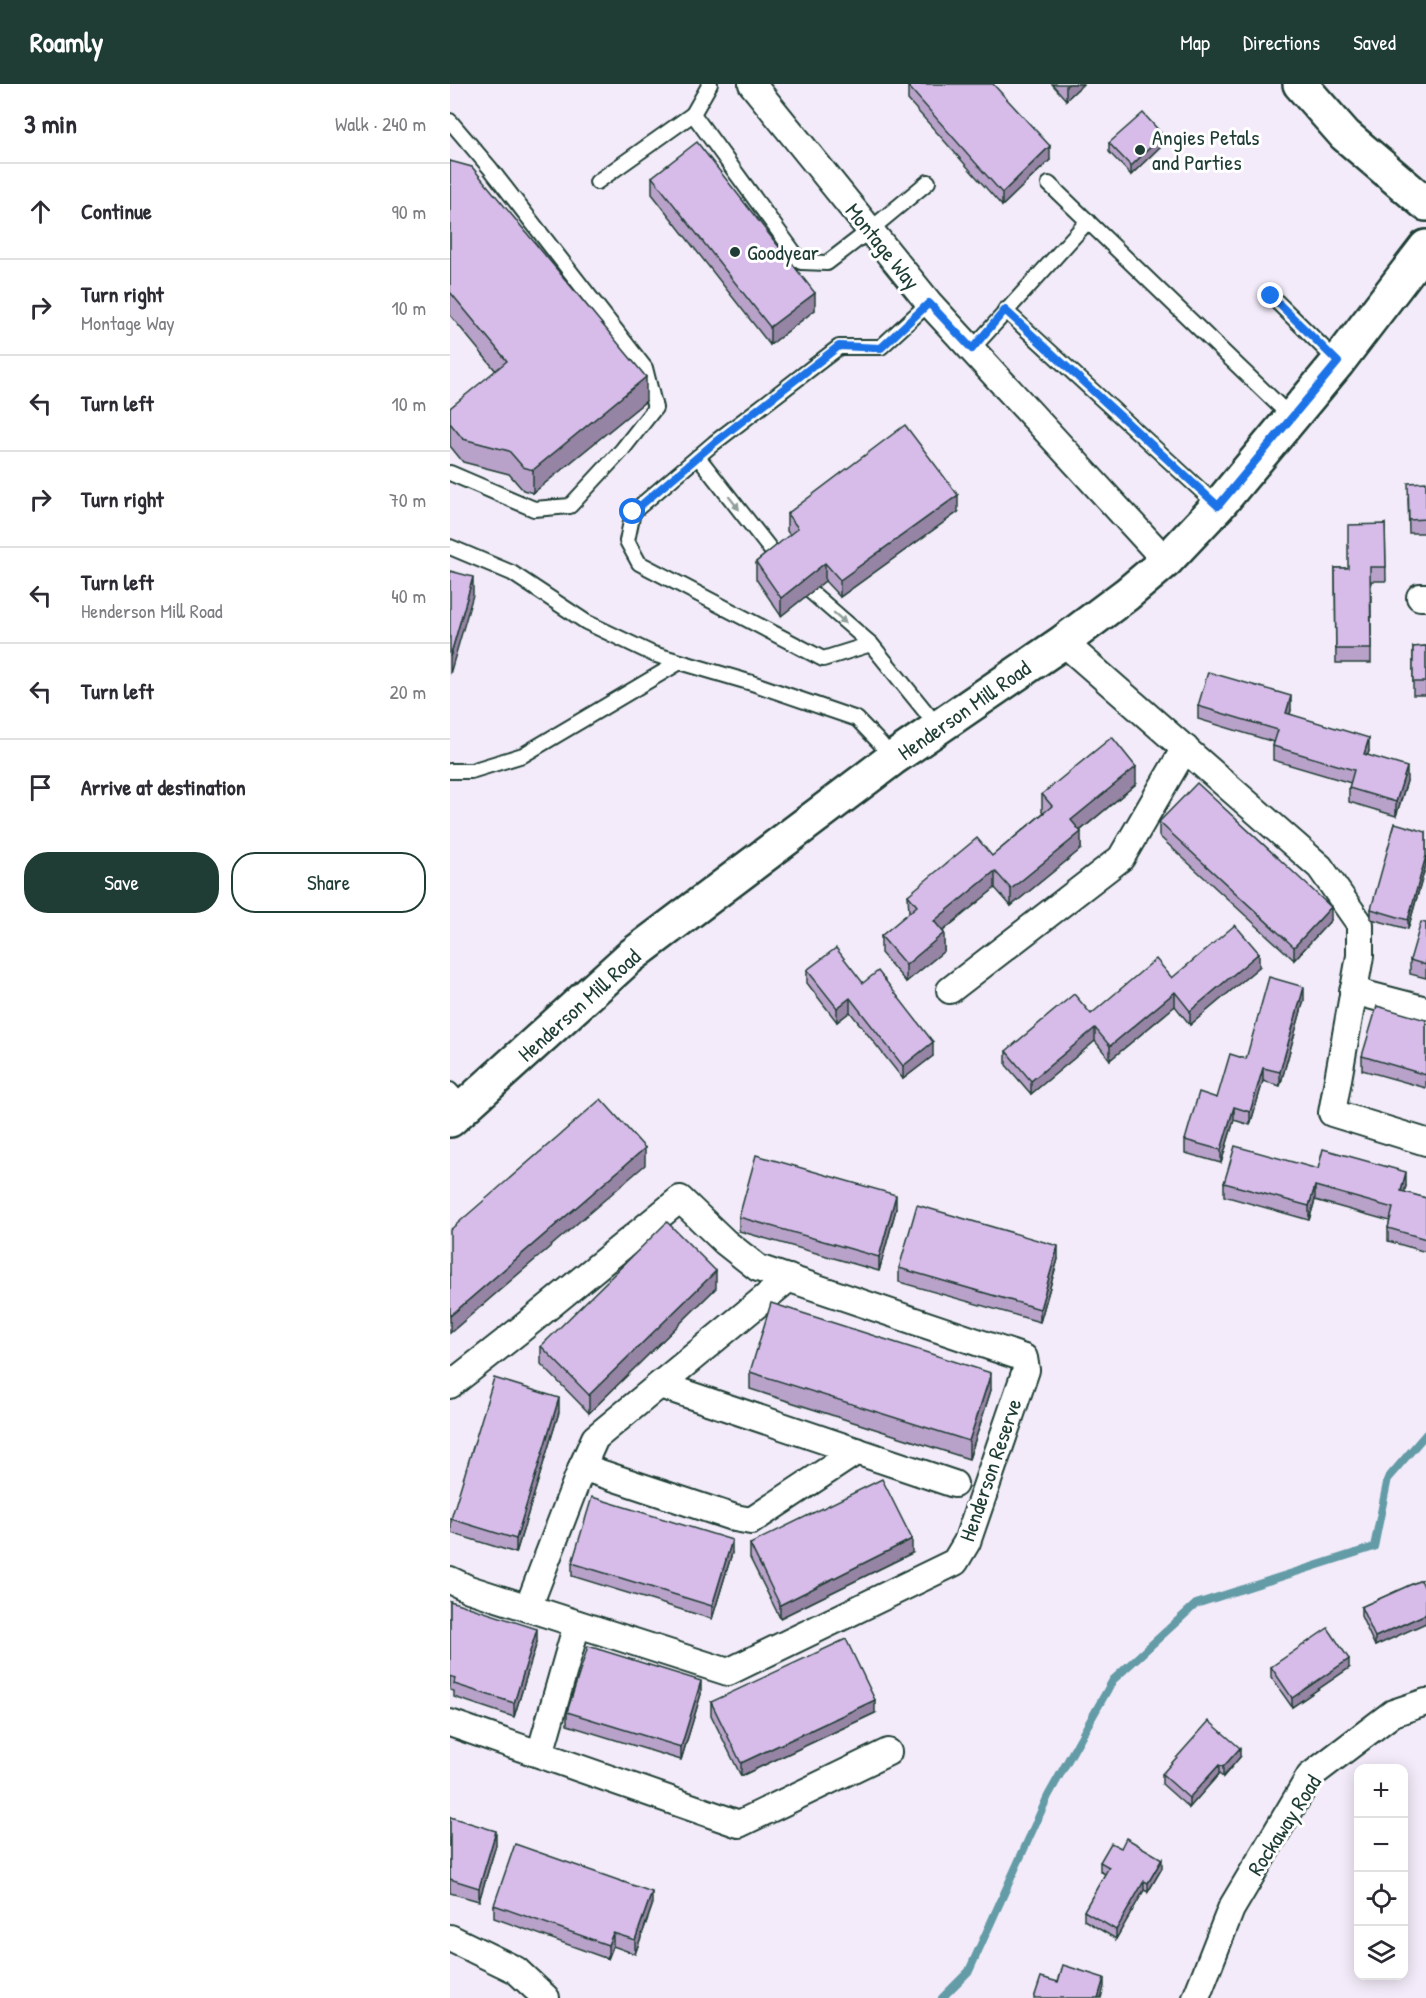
<!DOCTYPE html>
<meta charset="utf-8">
<style>
:root{--surface:#fff;--page:#f7f7f7;--text:#2b2b33;--muted:#7c7c81;--line:#e1e1e2;--accent:#1f3d34}
body{margin:0;font-family:"Patrick Hand",sans-serif;background:var(--page);color:var(--text)}
.controls{position:absolute;right:18px;bottom:18px;display:grid;overflow:hidden;border-radius:12px;box-shadow:0 3px 15px #0003}
.controls button{width:54px;height:54px;display:grid;place-items:center;padding:0;border:0;border-bottom:2px solid var(--line);background:var(--surface);color:var(--text);font:30px sans-serif}
.stop{position:absolute;width:18px;height:18px;margin:-14px;border:4px solid #1a73e8;border-radius:50%;background:#fff}
.stop.end{background:#1a73e8;border-color:#fff;box-shadow:0 2px 6px #0008}
.list{margin:0;padding:0;list-style:none}
h2{display:flex;justify-content:space-between;align-items:center;height:78px;margin:0;padding:0 24px;font-size:26px}
h2 small{font-size:20px;font-weight:400;color:var(--muted)}
.list li{display:grid;grid-template-columns:39px 1fr auto;gap:18px;align-items:center;box-sizing:border-box;height:96px;padding:0 24px;border-top:2px solid var(--line)}
.list b{display:block;font-size:22px;white-space:nowrap}
.list p{margin:0;font-size:20px;white-space:nowrap;color:var(--muted)}
.list em{font-size:20px;font-style:normal;color:var(--muted)}
.actions{display:flex;gap:12px;padding:18px 24px}
.actions a{flex:1;padding:14px 0;border:2px solid var(--accent);border-radius:24px;text-align:center;font-size:21px;color:var(--accent)}
.actions .main{background:var(--accent);color:#fff}
.icon{flex:none;width:33px;height:33px;fill:none;stroke:currentColor;stroke-width:2;stroke-linecap:round;stroke-linejoin:round}
.map{position:relative;flex:none;width:976px;height:1914px;overflow:hidden}
header{display:flex;align-items:center;gap:36px;box-sizing:border-box;height:84px;padding:0 30px;background:var(--accent);color:#fff}
header strong{font-size:28px}
nav{display:flex;gap:33px;margin-inline-start:auto;font-size:21px}
main{display:flex}
aside{flex:1;background:var(--surface)}
.map>svg:first-child{display:block}
.lines{fill:none;stroke-linecap:round;stroke-linejoin:round}
.stream{stroke:#639ba6;stroke-width:8}
.service-casing{stroke:#1f3d34;stroke-width:18}
.minor-casing{stroke:#1f3d34;stroke-width:30}
.tertiary-casing{stroke:#1f3d34;stroke-width:38}
.secondary-casing{stroke:#1f3d34;stroke-width:38}
.service{stroke:#fff;stroke-width:14}
.minor{stroke:#fff;stroke-width:26}
.tertiary{stroke:#fff;stroke-width:33}
.secondary{stroke:#fff;stroke-width:33}
.wall{fill:#b9a2c9;stroke:#1f3d34;stroke-width:1.5}
.shaded-wall{fill:#9684a4;stroke:#1f3d34;stroke-width:1.5}
.building{fill:#d7bcea;stroke:#1f3d34;stroke-width:1.5}
.oneway{fill:#8f9e9a}
.route{stroke:#1a73e8;stroke-width:8}
.poi-dot{fill:#1f3d34;stroke:#fff;stroke-width:2}
.labels{text-anchor:middle;stroke-width:6;stroke-linejoin:round;paint-order:stroke}
.poi-label{font-size:22px;fill:#1f3d34;stroke:#fff;text-anchor:start}
.street-label{font-size:22px;fill:#1f3d34;stroke:#fff}
</style>
<header>
<strong>Roamly</strong>
<nav><a>Map</a><a>Directions</a><a>Saved</a></nav>
</header>
<main>
<aside>
<h2>3 min<small>Walk · 240 m</small></h2>
<ul class="list">
<li><svg class="icon" aria-label="ahead" viewBox="0 0 24 24"><path d="M12 20V5M6 11l6-6 6 6"/></svg><div><b>Continue</b></div><em>90 m</em></li>
<li><svg class="icon" aria-label="right" viewBox="0 0 24 24"><path d="M7 20v-9h11M14 6l5 5-5 5"/></svg><div><b>Turn right</b><p>Montage Way</p></div><em>10 m</em></li>
<li><svg class="icon" aria-label="left" viewBox="0 0 24 24"><path d="M17 20v-9H6M10 6l-5 5 5 5"/></svg><div><b>Turn left</b></div><em>10 m</em></li>
<li><svg class="icon" aria-label="right" viewBox="0 0 24 24"><path d="M7 20v-9h11M14 6l5 5-5 5"/></svg><div><b>Turn right</b></div><em>70 m</em></li>
<li><svg class="icon" aria-label="left" viewBox="0 0 24 24"><path d="M17 20v-9H6M10 6l-5 5 5 5"/></svg><div><b>Turn left</b><p>Henderson Mill Road</p></div><em>40 m</em></li>
<li><svg class="icon" aria-label="left" viewBox="0 0 24 24"><path d="M17 20v-9H6M10 6l-5 5 5 5"/></svg><div><b>Turn left</b></div><em>20 m</em></li>
<li><svg class="icon" aria-label="arrive" viewBox="0 0 24 24"><path d="M6 21V4h12l-3 4 3 4H6"/></svg><div><b>Arrive at destination</b></div></li>
</ul>
<div class="actions"><a class="main">Save</a><a>Share</a></div>
</aside>
<div class="map">
<svg width="976" height="1914" viewBox="0 0 976 1914">
<rect width="100%" height="100%" fill="#f3ebf9"/>
<filter id="ink" filterUnits="userSpaceOnUse"><feTurbulence type="fractalNoise" baseFrequency=".0167" numOctaves="2"/><feDisplacementMap in="SourceGraphic" scale="12" xChannelSelector="R" yChannelSelector="G"/><feConvolveMatrix kernelMatrix="1 2 1 2 8 2 1 2 1" color-interpolation-filters="sRGB"/></filter>
<g filter="url(#ink)">
<g class="lines">
<path class="stream" d="M492,1914L519,1887L598,1712L663,1596L746,1520L924,1463L938,1394L976,1350"/>
<g class="service-casing">
<g id="service">
<path d="M260,0L243,30L351,178L377,179L420,146L478,98"/>
<path d="M0,37L40,84L195,284L205,324L172,366L120,422L84,425L0,389"/>
<path d="M147,98L243,30"/>
<path d="M599,100L841,333"/>
<path d="M821,212L888,278"/>
<path d="M555,226L768,422"/>
<path d="M522,265L638,137"/>
<path d="M248,373L328,475"/>
<path d="M0,463L62,489L136,538L203,570L302,599L407,635L430,659L442,675"/>
<path d="M360,507L421,560L488,643"/>
<path d="M421,560L373,575L189,479L177,457L183,428L264,359L389,263H431L479,219"/>
<path d="M0,687H21L73,671L230,578"/>
<path d="M0,1006L15,1022"/>
</g>
</g>
<g class="minor-casing">
<g id="minor">
<path d="M302,0L479,219L716,477"/>
<path d="M970,513H976"/>
<path d="M613,558L870,783L910,840V872L882,1029L976,1058"/>
<path d="M500,906L671,774L735,664"/>
<path d="M903,907L976,926"/>
<path d="M0,1301L70,1246L230,1115L275,1158L308,1184L574,1274L576,1286L517,1458L505,1478L278,1588L19,1505L0,1496"/>
<path d="M210,1301L504,1400"/>
<path d="M132,1383L285,1434L301,1437L407,1367"/>
<path d="M78,1524L132,1383L145,1354L339,1194"/>
<path d="M0,1639L289,1740L438,1668"/>
<path d="M90,1670L127,1540"/>
<path d="M0,1854L66,1886L96,1914"/>
<path d="M746,1914L781,1825L860,1692L943,1629L976,1618"/>
</g>
</g>
<g class="tertiary-casing">
<path id="tertiary" d="M0,1036L181,872L442,675L613,558L677,510L716,477L768,422L888,278L976,163"/>
</g>
<g class="secondary-casing">
<path id="secondary" d="M850,0L895,51L976,120"/>
</g>
<use href="#service" class="service"/>
<use href="#minor" class="minor"/>
<use href="#tertiary" class="tertiary"/>
<use href="#secondary" class="secondary"/>
</g>
<g class="wall">
<path d="M602,0H633L616,16Z"/>
<path d="M458,2L600,76L552,122L458,16Z"/>
<path d="M659,59L713,60L681,91L659,68Z"/>
<path d="M0,77L196,317L83,409L73,406L59,390L13,378L0,362V324L46,287L0,231Z"/>
<path d="M202,93L365,226L320,261L202,110Z"/>
<path d="M976,398V449H959L958,413Z"/>
<path d="M508,428L390,513L375,497L331,532L306,495V478L340,451L337,447V430Z"/>
<path d="M935,440L936,497H921V579H886L885,484H898Z"/>
<path d="M976,562V611H963V563Z"/>
<path d="M748,622L841,626L840,630L919,667L917,671L957,697L946,732L899,718V704L901,699L823,676V662L824,658L748,635Z"/>
<path d="M686,700L630,747L631,765L561,822L545,804L493,847L494,867L456,898L431,869V852L459,829L458,811L542,772L593,729L592,728V710Z"/>
<path d="M709,738L881,836L844,876L709,752Z"/>
<path d="M976,748V781L958,845L921,835V825Z"/>
<path d="M976,839V894L960,890V876Z"/>
<path d="M809,883L740,941L725,922L660,976L645,957L581,1010L556,981V967L722,894Z"/>
<path d="M357,886L413,899L483,972L453,995L400,928L387,938L357,899Z"/>
<path d="M854,916L830,1002L813,997L800,1041L784,1036L771,1079L735,1069V1056L796,975Z"/>
<path d="M976,936V1004L912,986V972Z"/>
<path d="M868,1085L956,1102L954,1108L976,1114V1168L938,1157V1144L940,1137L865,1116L859,1136L774,1112V1099Z"/>
<path d="M446,1125L429,1187L289,1147V1133Z"/>
<path d="M608,1175L590,1238L449,1198V1184Z"/>
<path d="M266,1204L139,1329L91,1280V1262Z"/>
<path d="M300,1288L541,1306L519,1375L300,1305Z"/>
<path d="M109,1328L66,1469L1,1449V1435Z"/>
<path d="M300,1460L462,1469L330,1534L300,1474Z"/>
<path d="M282,1469L262,1535L122,1492V1479Z"/>
<path d="M971,1496L925,1562L911,1532V1523Z"/>
<path d="M0,1517L87,1558L64,1633L4,1613V1607L0,1606Z"/>
<path d="M821,1583L899,1584L842,1623L821,1593Z"/>
<path d="M251,1610L231,1676L117,1641V1628Z"/>
<path d="M261,1618L425,1629L291,1692L261,1631Z"/>
<path d="M790,1673L773,1693L769,1690L739,1724L712,1700V1690Z"/>
<path d="M0,1733L46,1761L29,1817L0,1809Z"/>
<path d="M650,1778L712,1784L698,1808L694,1806L666,1855L634,1836V1827L655,1790L650,1787Z"/>
<path d="M44,1821L202,1822L185,1870L163,1862L158,1875L44,1834Z"/>
</g>
<g class="shaded-wall">
<path d="M619,0H633L616,16V2Z"/>
<path d="M713,51V60L681,91V82Z"/>
<path d="M600,62V76L552,122V109Z"/>
<path d="M365,209V226L320,261V243Z"/>
<path d="M196,293V317L83,409V386Z"/>
<path d="M508,411V428L390,513V496Z"/>
<path d="M375,479V497L331,532V514Z"/>
<path d="M23,493V511L0,590V573Z"/>
<path d="M841,612V626L836,643V629Z"/>
<path d="M919,654V667L914,684V670Z"/>
<path d="M686,683V700L621,754V736Z"/>
<path d="M957,683V697L946,732V718Z"/>
<path d="M631,748V765L561,822V805Z"/>
<path d="M976,772V781L958,845V836Z"/>
<path d="M545,787V804L484,854V837Z"/>
<path d="M881,823V836L844,876V863Z"/>
<path d="M494,849V867L456,898V881Z"/>
<path d="M809,869V883L740,941V927Z"/>
<path d="M854,903V916L830,1002V988Z"/>
<path d="M725,908V922L660,976V962Z"/>
<path d="M400,914V928L387,938V924Z"/>
<path d="M645,944V957L581,1010V997Z"/>
<path d="M483,958V972L453,995V982Z"/>
<path d="M813,984V997L800,1041V1028Z"/>
<path d="M784,1023V1036L771,1079V1066Z"/>
<path d="M195,1064V1081L0,1249V1232Z"/>
<path d="M956,1088V1102L951,1120V1107Z"/>
<path d="M865,1102V1116L859,1136V1122Z"/>
<path d="M446,1111V1125L429,1187V1173Z"/>
<path d="M608,1162V1175L590,1238V1225Z"/>
<path d="M266,1187V1204L139,1329V1311Z"/>
<path d="M541,1289V1306L519,1375V1357Z"/>
<path d="M109,1314V1328L66,1469V1455Z"/>
<path d="M462,1455V1469L330,1534V1521Z"/>
<path d="M282,1456V1469L262,1535V1522Z"/>
<path d="M976,1530V1539L925,1562V1553Z"/>
<path d="M87,1545V1558L64,1633V1619Z"/>
<path d="M899,1575V1584L842,1623V1614Z"/>
<path d="M251,1597V1610L231,1676V1663Z"/>
<path d="M425,1616V1629L291,1692V1679Z"/>
<path d="M790,1664V1673L773,1693V1683Z"/>
<path d="M769,1681V1690L739,1724V1714Z"/>
<path d="M46,1747V1761L29,1817V1804Z"/>
<path d="M712,1775V1784L698,1808V1799Z"/>
<path d="M694,1797V1806L666,1855V1846Z"/>
<path d="M202,1808V1822L185,1870V1856Z"/>
<path d="M163,1849V1862L158,1875V1861Z"/>
<path d="M654,1894V1903L651,1914H648Z"/>
</g>
<g class="building">
<path d="M461,0H543L600,62L552,109L458,2Z"/>
<path d="M693,29L713,51L681,82L659,59Z"/>
<path d="M247,58L365,209L320,243L202,93Z"/>
<path d="M0,77L22,83L196,293L83,386L73,383L59,367L13,355L0,339V324L57,277L0,208Z"/>
<path d="M455,341L508,411L390,496L375,479L331,514L306,478L348,444L337,430Z"/>
<path d="M976,398V435L959,436L958,399Z"/>
<path d="M935,440L936,483H920L921,565H886L885,484H898V441Z"/>
<path d="M0,487L23,493L0,573Z"/>
<path d="M976,562V598H963V563Z"/>
<path d="M758,588L841,612L836,629L919,654L914,670L957,683L946,718L899,704L904,686L823,662L828,646L748,622Z"/>
<path d="M662,653L686,683L621,736L631,748L561,805L545,787L484,837L494,849L456,881L431,852L467,822L458,811L527,754L542,772L602,722L592,710Z"/>
<path d="M747,699L881,823L844,863L709,738Z"/>
<path d="M945,739L976,748V772L958,836L921,825Z"/>
<path d="M971,838L976,839V881L960,876Z"/>
<path d="M785,841L809,869L740,927L725,908L660,962L645,944L581,997L556,967L624,910L641,930L706,875L722,894Z"/>
<path d="M386,864L413,899L428,887L483,958L453,982L400,914L387,924L357,886Z"/>
<path d="M819,893L854,903L830,988L813,984L800,1028L784,1023L771,1066L735,1056L749,1008L767,1014L780,970L796,975Z"/>
<path d="M927,922L976,936V991L912,972Z"/>
<path d="M151,1015L195,1064L0,1232V1146Z"/>
<path d="M785,1062L868,1085L873,1065L956,1088L951,1107L976,1114V1155L938,1144L943,1124L865,1102L859,1122L774,1099Z"/>
<path d="M306,1071L446,1111L429,1173L289,1133Z"/>
<path d="M467,1121L608,1162L590,1225L449,1184Z"/>
<path d="M217,1138L266,1187L139,1311L91,1262Z"/>
<path d="M321,1219L541,1289L519,1357L300,1288Z"/>
<path d="M44,1294L109,1314L66,1455L1,1435Z"/>
<path d="M432,1395L462,1455L330,1521L300,1460Z"/>
<path d="M142,1413L282,1456L262,1522L122,1479Z"/>
<path d="M971,1496L976,1507V1530L925,1553L911,1523Z"/>
<path d="M0,1517L87,1545L64,1619L4,1600L5,1594L0,1592Z"/>
<path d="M878,1544L899,1575L842,1614L821,1583Z"/>
<path d="M396,1555L425,1616L291,1679L261,1618Z"/>
<path d="M138,1562L251,1597L231,1663L117,1628Z"/>
<path d="M759,1637L790,1664L773,1683L769,1681L739,1714L712,1690Z"/>
<path d="M0,1733L46,1747L29,1804L0,1795Z"/>
<path d="M676,1754L712,1775L698,1799L694,1797L666,1846L634,1827L659,1783L650,1778L661,1759L671,1764Z"/>
<path d="M65,1760L202,1808L185,1856L163,1849L158,1861L44,1821Z"/>
<path d="M613,1881L654,1894L648,1914H584L591,1893L608,1898Z"/>
</g>
<defs><path id="oneway-solid" d="M-6-.8H1V-3.2L6.5 0L1 3.2V.8H-6Z" transform="scale(1.5)"/></defs>
<g class="oneway">
<use href="#oneway-solid" transform="translate(284 419) rotate(52)"/>
<use href="#oneway-solid" transform="translate(390 534) rotate(41)"/>
</g>
</g>
<g class="lines" filter="url(#ink)">
<path class="route" d="M183,428L264,359L389,262L431,264L479,219L522,265L555,226L768,422L888,278L821,212"/>
</g>
<g class="poi-dot">
<circle cx="690" cy="66" r="6"/>
<circle cx="285" cy="168" r="6"/>
</g>
<g class="labels">
<g class="poi-label">
<text x="702" y="61">Angies Petals<tspan x="702" dy="25">and Parties</tspan></text>
<text x="297" y="176">Goodyear</text>
</g>
<g class="street-label">
<text transform="translate(433 162) rotate(51)" y="8">Montage Way</text>
<text transform="translate(514 626) rotate(-35)" y="8">Henderson Mill Road</text>
<text transform="translate(129 921) rotate(-42)" y="8">Henderson Mill Road</text>
<text transform="translate(540 1386) rotate(-71)" y="8">Henderson Reserve</text>
<text transform="translate(834 1741) rotate(-57)" y="8">Rockaway Road</text>
</g>
</g>
</svg>
<div class="controls">
<button>+</button>
<button>−</button>
<button><svg class="icon" aria-label="locate" viewBox="0 0 24 24"><circle cx="12" cy="12" r="6"/><path d="M12 2v4M12 18v4M2 12h4M18 12h4"/></svg></button>
<button><svg class="icon" aria-label="layers" viewBox="0 0 24 24"><path d="M12 4l9 5-9 5-9-5zM3 14l9 5 9-5"/></svg></button>
</div>
<div class="stop" style="left:183px;top:428px"></div>
<div class="stop end" style="left:821px;top:212px"></div>
</div>
</main>
